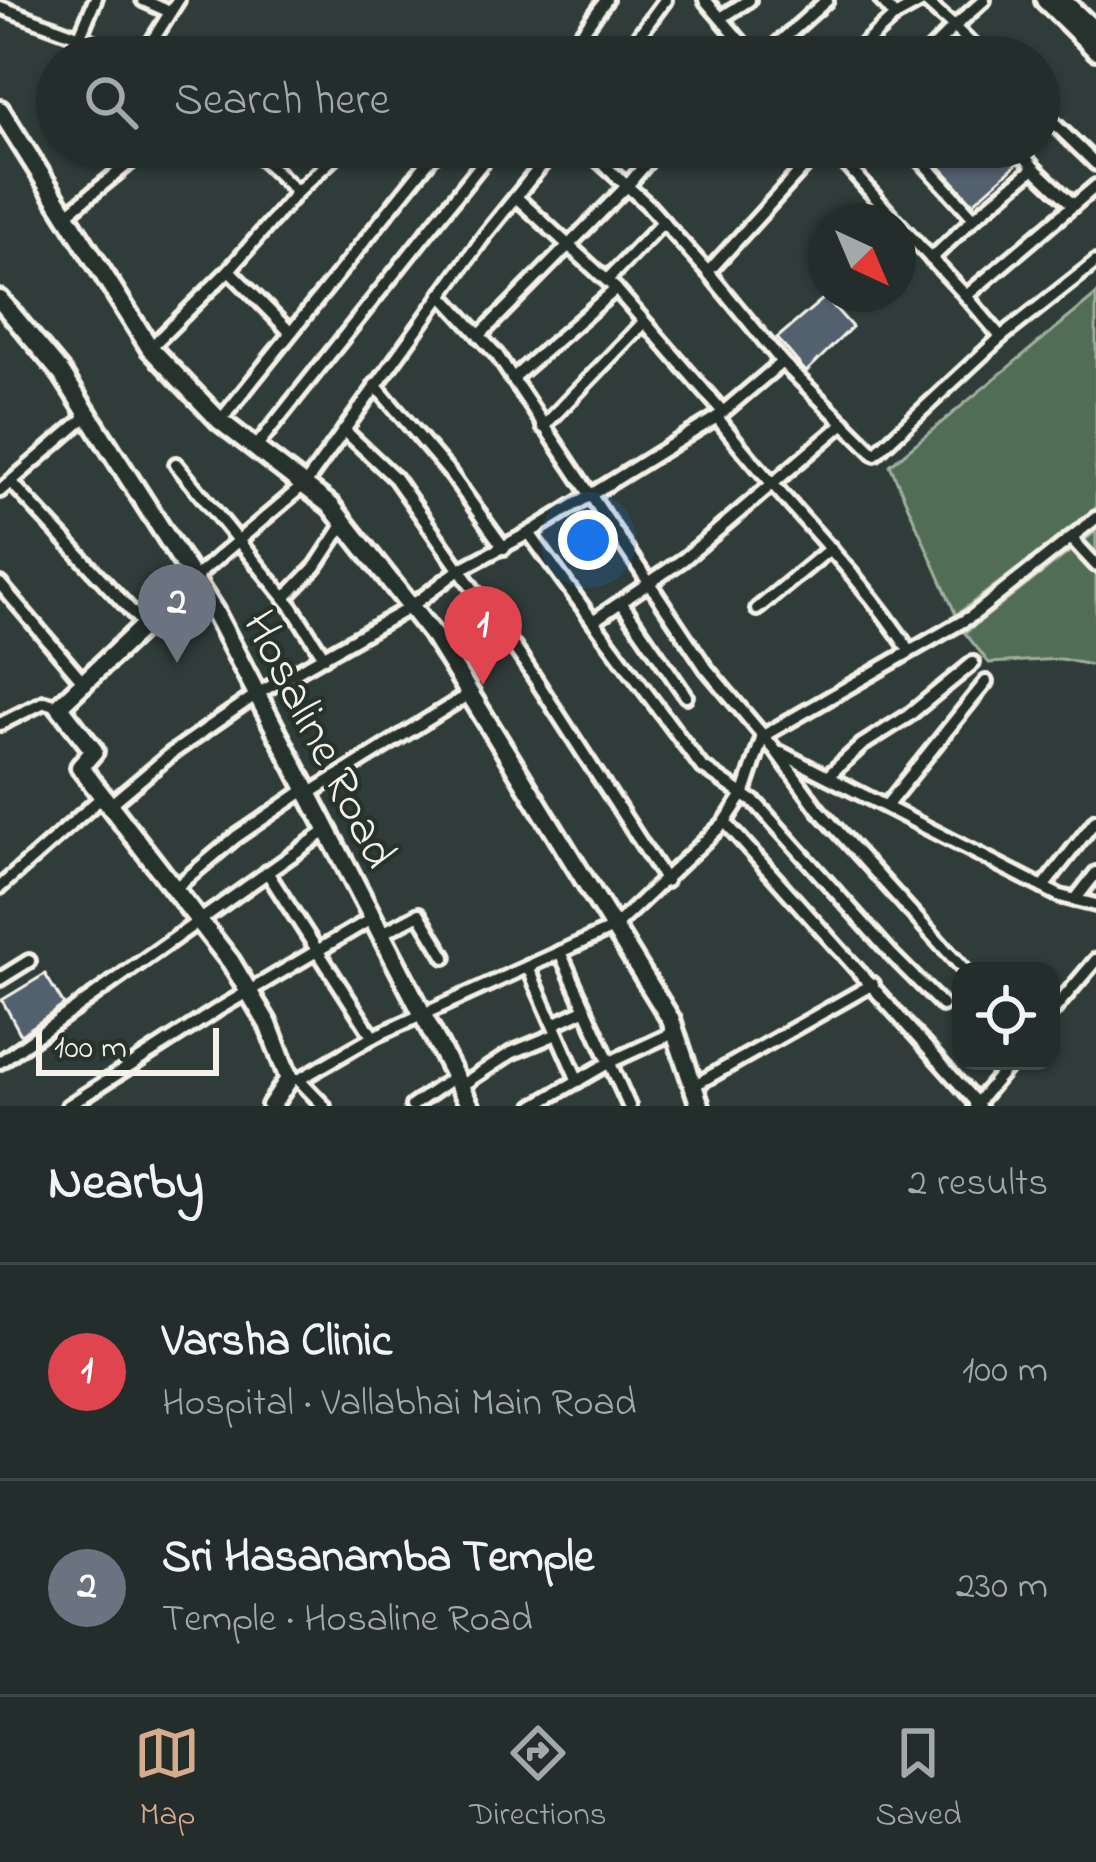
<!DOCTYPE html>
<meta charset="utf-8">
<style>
:root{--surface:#232d2c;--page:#2b3534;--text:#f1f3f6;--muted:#a3a8a9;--line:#404948;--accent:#d6ab8b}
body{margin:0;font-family:"Indie Flower",sans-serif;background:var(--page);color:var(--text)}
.controls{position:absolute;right:36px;bottom:36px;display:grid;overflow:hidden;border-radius:24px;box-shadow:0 3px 9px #0004}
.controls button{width:108px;height:108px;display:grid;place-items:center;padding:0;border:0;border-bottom:3px solid var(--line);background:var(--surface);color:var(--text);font:60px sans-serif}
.compass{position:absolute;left:808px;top:204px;width:108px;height:108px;border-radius:50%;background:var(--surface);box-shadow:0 3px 9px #0004;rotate:136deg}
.scale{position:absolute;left:36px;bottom:30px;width:183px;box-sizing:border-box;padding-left:12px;border:6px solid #f4f1e8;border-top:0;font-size:33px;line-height:42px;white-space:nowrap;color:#f4f1e8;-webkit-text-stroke:9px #26332d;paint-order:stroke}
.you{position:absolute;left:588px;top:540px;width:42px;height:42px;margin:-30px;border:9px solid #fff;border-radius:50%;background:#1a73e8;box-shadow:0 0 0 18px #1a73e833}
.badge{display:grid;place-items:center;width:78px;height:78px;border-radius:50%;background:var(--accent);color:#fff;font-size:39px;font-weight:700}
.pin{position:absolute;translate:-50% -99px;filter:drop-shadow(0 3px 6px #0008)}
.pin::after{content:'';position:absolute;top:63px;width:42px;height:36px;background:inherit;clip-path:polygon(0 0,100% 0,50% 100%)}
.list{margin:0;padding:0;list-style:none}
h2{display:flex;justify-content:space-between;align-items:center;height:156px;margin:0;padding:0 48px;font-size:51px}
h2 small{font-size:39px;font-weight:400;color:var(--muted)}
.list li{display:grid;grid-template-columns:78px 1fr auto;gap:36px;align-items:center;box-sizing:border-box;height:216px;padding:0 48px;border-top:3px solid var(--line)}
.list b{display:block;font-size:45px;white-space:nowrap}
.list p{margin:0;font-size:39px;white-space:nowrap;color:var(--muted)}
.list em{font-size:39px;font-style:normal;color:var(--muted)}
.icon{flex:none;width:66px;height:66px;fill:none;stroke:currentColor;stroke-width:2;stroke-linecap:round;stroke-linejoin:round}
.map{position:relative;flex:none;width:1096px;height:1106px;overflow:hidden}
.search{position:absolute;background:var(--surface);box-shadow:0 3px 9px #0004;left:36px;right:36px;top:36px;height:132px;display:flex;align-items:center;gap:30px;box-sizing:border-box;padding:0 42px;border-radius:66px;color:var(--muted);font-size:45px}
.sheet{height:588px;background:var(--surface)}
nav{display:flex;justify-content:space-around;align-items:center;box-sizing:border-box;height:168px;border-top:3px solid var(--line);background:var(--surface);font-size:33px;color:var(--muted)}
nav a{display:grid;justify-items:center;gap:6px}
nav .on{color:var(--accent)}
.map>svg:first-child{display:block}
.green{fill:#516d54;stroke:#a2af9e;stroke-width:3}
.building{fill:#52606d;stroke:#f4f1e8;stroke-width:3}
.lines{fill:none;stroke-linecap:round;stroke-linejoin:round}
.street-casing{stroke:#f4f1e8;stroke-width:20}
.secondary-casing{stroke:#f4f1e8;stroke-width:26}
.street{stroke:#26332d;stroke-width:10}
.secondary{stroke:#26332d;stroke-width:16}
.labels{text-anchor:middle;stroke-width:9;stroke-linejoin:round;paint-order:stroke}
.street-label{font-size:48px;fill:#f4f1e8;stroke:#26332d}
</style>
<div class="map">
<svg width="1096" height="1106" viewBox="0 0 1096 1106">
<rect width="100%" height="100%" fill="#2f3c3a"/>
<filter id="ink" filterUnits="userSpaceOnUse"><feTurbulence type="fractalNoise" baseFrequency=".00833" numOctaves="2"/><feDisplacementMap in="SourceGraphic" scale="24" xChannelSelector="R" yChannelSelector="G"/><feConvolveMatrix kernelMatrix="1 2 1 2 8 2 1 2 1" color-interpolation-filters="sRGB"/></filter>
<g filter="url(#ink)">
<g class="green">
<path d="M1096,295V510L956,615L890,465Z"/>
<path d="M1096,531V666L1061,659L989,663L965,633Z"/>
</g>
<g class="building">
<path d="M959,147H1007L1018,163L973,203L939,166Z"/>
<path d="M825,297L852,327L806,372L777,338Z"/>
<path d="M45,974L64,1005L21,1035L2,1000Z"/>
</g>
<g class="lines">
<g class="street-casing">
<g id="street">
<path d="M143,0L170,12"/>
<path d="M705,0L754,57"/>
<path d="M984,0L954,27L985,57"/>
<path d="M0,7L134,57"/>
<path d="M895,16L924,0"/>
<path d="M721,18L749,0"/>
<path d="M79,38L95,0"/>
<path d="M142,57L178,0"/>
<path d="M564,57L606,0"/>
<path d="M623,57L665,0"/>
<path d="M763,57L827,0"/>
<path d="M850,57L895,16L881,0"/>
<path d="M924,57L954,27L924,0"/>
<path d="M1039,109L1096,164"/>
<path d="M250,147L297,192L229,270L290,332"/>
<path d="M584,147L647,204L708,272"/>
<path d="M831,147L897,222"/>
<path d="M909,147L974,218L1034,168L1017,147"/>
<path d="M1034,168L1073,205"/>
<path d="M297,192L345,147"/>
<path d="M516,197L616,289L723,412"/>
<path d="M67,214L149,147"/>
<path d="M898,223L966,296"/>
<path d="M931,259L974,218"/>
<path d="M607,280L663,222"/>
<path d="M441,294L497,355L706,668L776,751L818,809L965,971"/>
<path d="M479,336L627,186L660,147"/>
<path d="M1001,337L966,296L1096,186"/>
<path d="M150,348L229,270"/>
<path d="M782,362L708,272L822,147"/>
<path d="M512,379L616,289"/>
<path d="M375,385L450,473L504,548"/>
<path d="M717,417C778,498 854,565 909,650"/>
<path d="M220,421L440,147"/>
<path d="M844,423L684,559L593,621L701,766L757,804L892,955L942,1005"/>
<path d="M543,427L644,322"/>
<path d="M344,430L395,478L523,660L666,881"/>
<path d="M255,448L495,147"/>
<path d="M176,464L292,607L324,657"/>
<path d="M11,482L146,627"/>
<path d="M0,491L88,415"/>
<path d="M529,533L593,621"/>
<path d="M1071,538L1096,565"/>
<path d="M193,579L306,483L485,235L556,147"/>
<path d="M0,584L86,685"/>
<path d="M285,598L316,566L345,522"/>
<path d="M621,602L686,696"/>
<path d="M757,609L831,548"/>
<path d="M0,724L44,702L59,706"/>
<path d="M781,753L1060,896L1096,905"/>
<path d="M828,776L862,745L908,716L973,663"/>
<path d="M307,795L469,694"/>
<path d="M110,805L172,753L257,694L409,608L459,570L529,533L717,417L782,362L875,454L1001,337L1096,262"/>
<path d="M887,805L986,682"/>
<path d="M725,822L979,1106"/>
<path d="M267,872L373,1037"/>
<path d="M0,887L103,796"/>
<path d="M1043,887L1096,820"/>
<path d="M174,889L236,837L305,790"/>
<path d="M1075,900L1096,873"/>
<path d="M379,935L419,914L445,957"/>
<path d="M560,952L629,1106"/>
<path d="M528,967L578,1081"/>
<path d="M0,979L29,961"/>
<path d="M1051,1013L1096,960"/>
<path d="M554,1024L586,1009"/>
<path d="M0,1062L326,831"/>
<path d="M298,1079L324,1106"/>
<path d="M300,1079L373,1037L613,928L725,822L744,793L763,736L972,616L1096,518"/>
<path d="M695,1085L873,984"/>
<path d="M459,1087L511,1053L557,1034"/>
<path d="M975,1105L1012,1061"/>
<path d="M68,1106L217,1010L371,919"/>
<path d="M412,1106L454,1077"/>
<path d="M534,1106L610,1062L675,1032"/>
</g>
</g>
<g class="secondary-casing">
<g id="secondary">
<path d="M1045,0L1096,50"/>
<path d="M1062,0L1096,32"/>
<path d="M0,110L150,348L220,421L331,506L436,639L671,1020L700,1106"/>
<path d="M0,300L62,374L214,611L470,1106"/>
<path d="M193,579L59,706L94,751L80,767L231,962L268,1024L289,1079L271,1106"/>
</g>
</g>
<use href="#street" class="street"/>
<use href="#secondary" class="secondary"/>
</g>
</g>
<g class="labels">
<g class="street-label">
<text transform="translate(322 738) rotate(63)" y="17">Hosaline Road</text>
</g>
</g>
</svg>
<div class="controls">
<button><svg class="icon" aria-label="locate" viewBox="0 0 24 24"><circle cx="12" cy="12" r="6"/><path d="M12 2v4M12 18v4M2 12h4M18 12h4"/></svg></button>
</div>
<svg class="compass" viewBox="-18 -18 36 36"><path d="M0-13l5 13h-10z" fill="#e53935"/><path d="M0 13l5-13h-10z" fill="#a3a8a9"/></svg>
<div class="scale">100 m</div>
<div class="you"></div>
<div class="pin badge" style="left:483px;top:685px;background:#e0444e">1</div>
<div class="pin badge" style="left:177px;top:663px;background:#6b7280">2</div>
<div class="search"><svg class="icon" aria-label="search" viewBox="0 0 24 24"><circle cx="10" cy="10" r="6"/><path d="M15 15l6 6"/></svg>Search here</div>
</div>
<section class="sheet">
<h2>Nearby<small>2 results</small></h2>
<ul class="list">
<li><span class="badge" style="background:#e0444e">1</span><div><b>Varsha Clinic</b><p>Hospital · Vallabhai Main Road</p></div><em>100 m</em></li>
<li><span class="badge" style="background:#6b7280">2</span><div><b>Sri Hasanamba Temple</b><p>Temple · Hosaline Road</p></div><em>230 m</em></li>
</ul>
</section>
<nav>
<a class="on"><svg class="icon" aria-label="map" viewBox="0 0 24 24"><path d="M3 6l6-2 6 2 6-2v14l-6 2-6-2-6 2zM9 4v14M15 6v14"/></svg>Map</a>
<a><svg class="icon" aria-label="directions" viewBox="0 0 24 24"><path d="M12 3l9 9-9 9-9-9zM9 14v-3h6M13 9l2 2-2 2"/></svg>Directions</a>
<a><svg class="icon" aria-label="saved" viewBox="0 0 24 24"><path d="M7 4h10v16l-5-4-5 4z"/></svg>Saved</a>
</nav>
